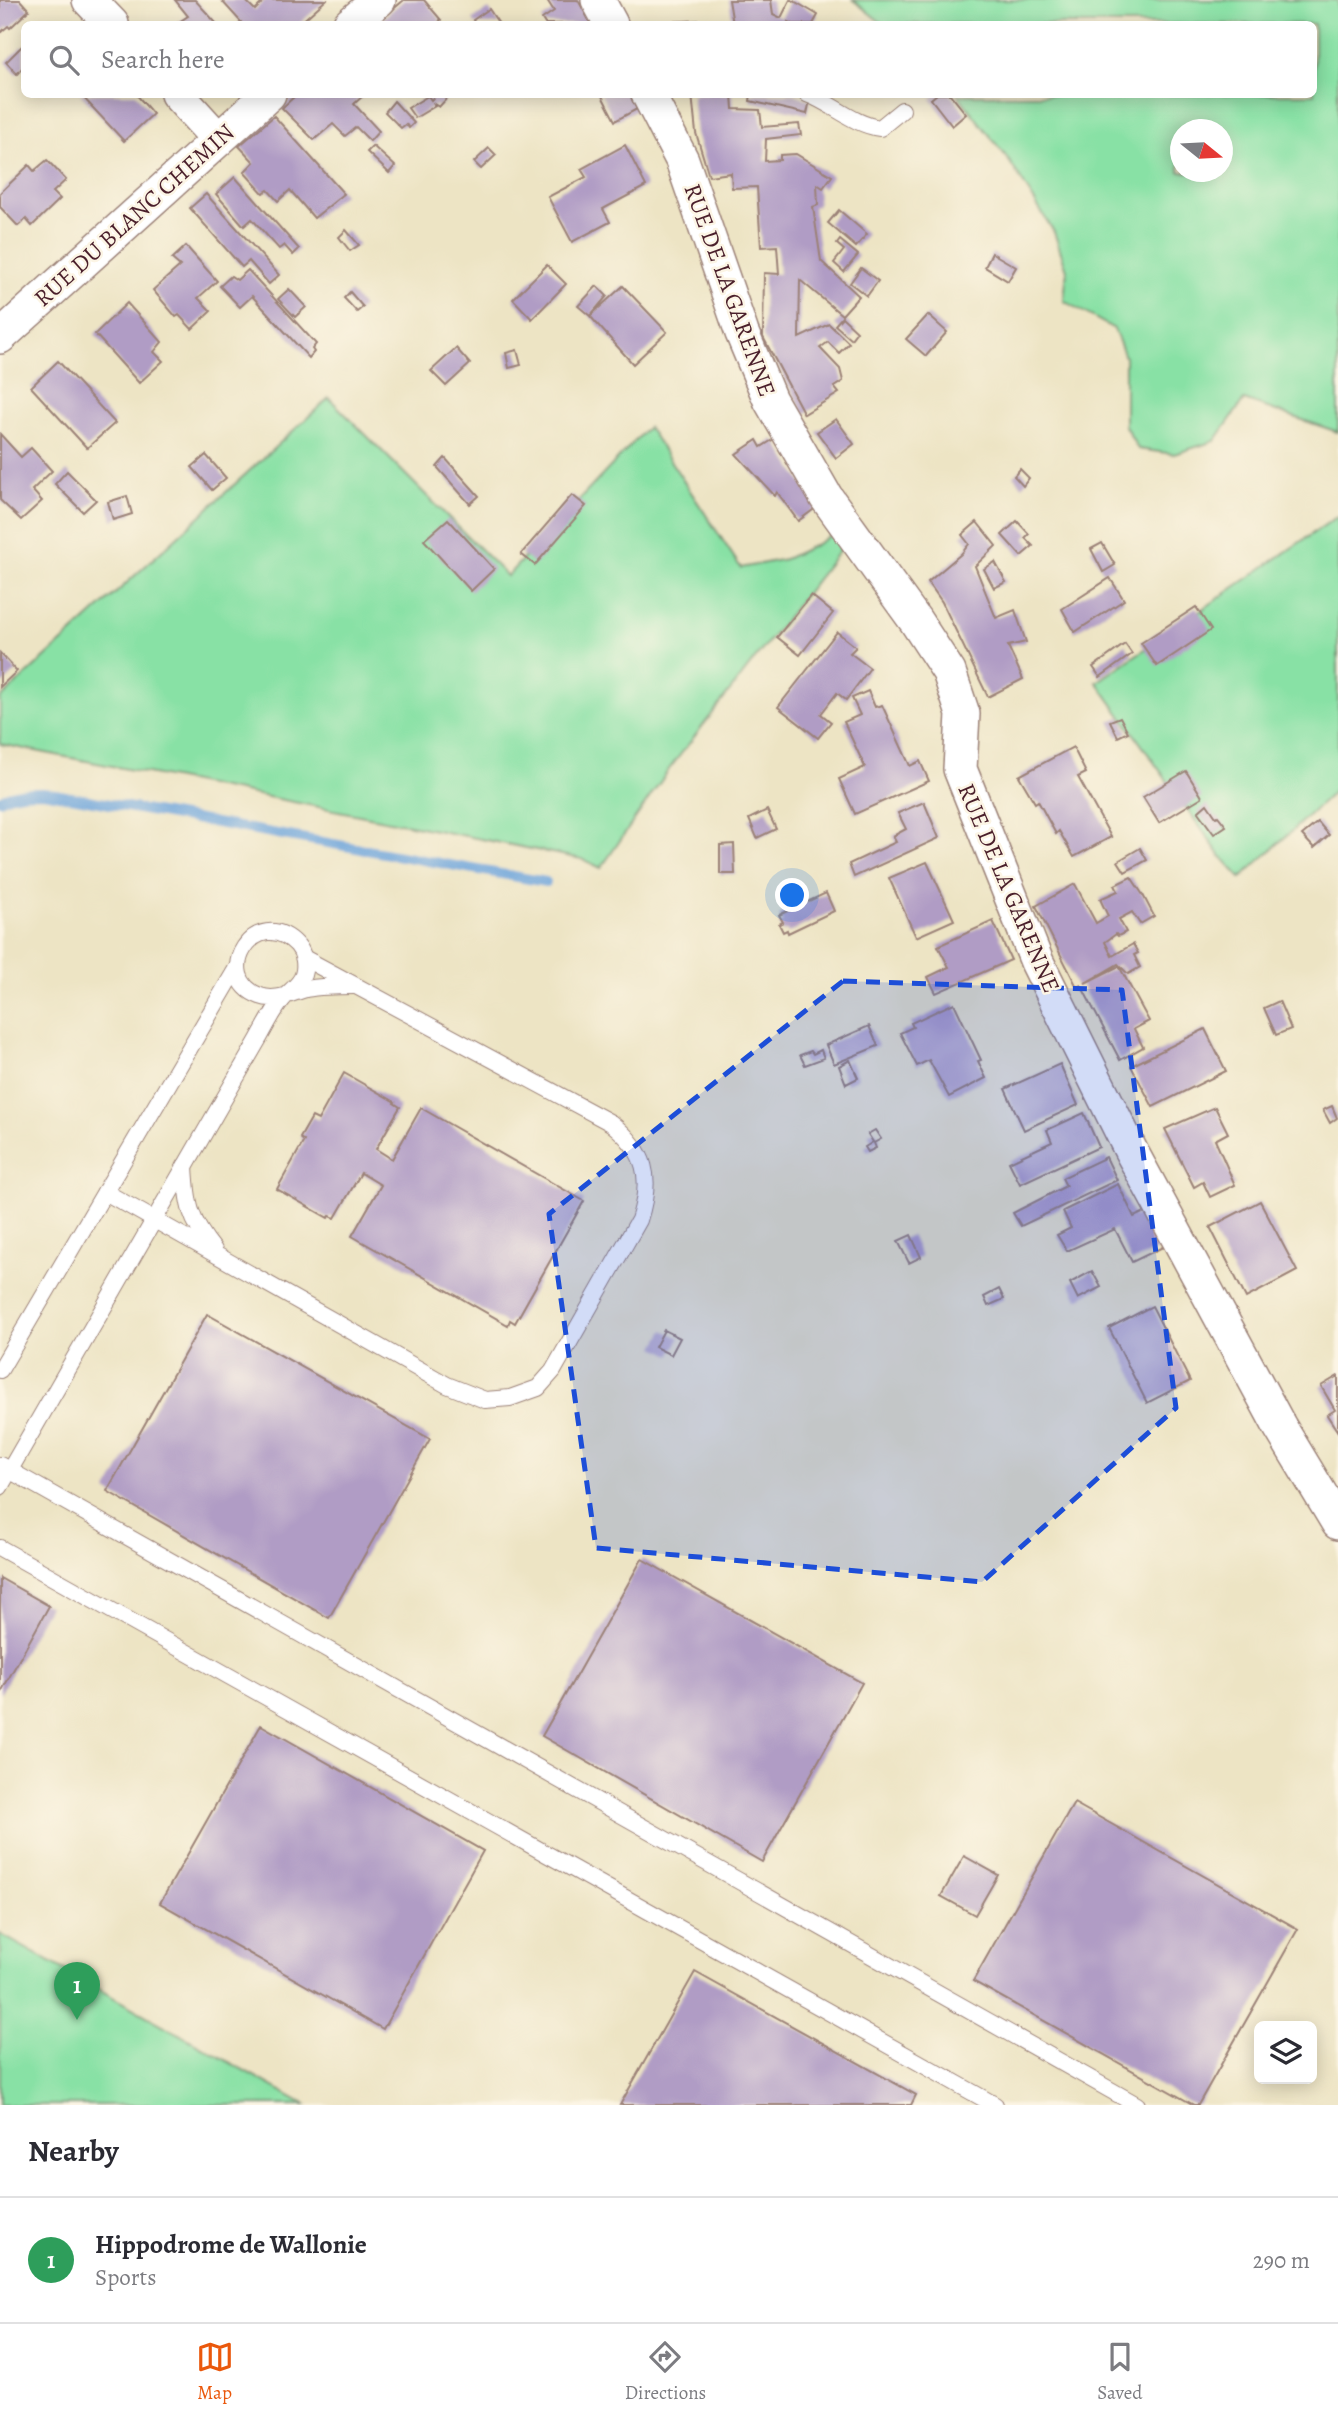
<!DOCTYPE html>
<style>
:root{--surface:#fff;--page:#f2f2f3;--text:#2b2b33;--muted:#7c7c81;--line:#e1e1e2;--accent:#ea580c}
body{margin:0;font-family:Alegreya,serif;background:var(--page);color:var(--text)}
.controls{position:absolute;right:21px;bottom:21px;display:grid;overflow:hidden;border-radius:10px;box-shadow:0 4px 18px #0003}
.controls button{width:63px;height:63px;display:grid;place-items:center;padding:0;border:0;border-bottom:2px solid var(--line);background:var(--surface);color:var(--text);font:35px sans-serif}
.compass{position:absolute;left:1170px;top:119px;width:63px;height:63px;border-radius:50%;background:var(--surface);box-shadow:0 4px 18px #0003;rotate:108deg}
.you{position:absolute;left:793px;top:896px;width:24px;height:24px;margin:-18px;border:5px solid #fff;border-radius:50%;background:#1a73e8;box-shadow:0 0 0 10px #1a73e833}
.badge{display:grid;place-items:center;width:46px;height:46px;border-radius:50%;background:var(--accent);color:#fff;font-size:23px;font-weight:700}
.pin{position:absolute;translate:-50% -58px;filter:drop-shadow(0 2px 4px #0008)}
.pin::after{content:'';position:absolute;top:37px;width:24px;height:21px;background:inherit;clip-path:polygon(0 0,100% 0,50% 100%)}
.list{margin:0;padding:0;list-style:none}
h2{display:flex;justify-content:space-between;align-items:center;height:91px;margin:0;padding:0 28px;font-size:30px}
h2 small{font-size:23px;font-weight:400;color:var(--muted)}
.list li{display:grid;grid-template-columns:46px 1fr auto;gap:21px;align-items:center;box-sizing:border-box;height:126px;padding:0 28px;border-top:2px solid var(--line)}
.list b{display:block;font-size:26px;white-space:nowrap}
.list p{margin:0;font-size:23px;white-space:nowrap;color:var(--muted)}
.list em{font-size:23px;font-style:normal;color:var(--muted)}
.icon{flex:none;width:38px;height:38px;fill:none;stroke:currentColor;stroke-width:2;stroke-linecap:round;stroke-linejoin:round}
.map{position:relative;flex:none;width:1338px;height:2105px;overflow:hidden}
.search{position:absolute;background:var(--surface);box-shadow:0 4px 18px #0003;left:21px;right:21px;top:21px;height:77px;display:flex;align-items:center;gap:18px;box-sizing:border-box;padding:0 24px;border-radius:10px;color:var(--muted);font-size:26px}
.sheet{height:217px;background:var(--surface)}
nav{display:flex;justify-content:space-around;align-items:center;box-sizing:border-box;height:98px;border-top:2px solid var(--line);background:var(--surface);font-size:19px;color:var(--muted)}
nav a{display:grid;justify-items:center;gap:4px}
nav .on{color:var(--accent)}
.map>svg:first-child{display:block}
.green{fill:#88e1a5;stroke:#698068;stroke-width:2;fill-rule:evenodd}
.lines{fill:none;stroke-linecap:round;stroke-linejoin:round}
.stream{stroke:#6ba3da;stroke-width:10}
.building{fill:#b09cc5}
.service-casing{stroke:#9c8278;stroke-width:18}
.minor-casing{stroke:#9c8278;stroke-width:36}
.service{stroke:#fff;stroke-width:16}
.minor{stroke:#fff;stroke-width:33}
.marked{fill:#1d4ed8;fill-opacity:0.2;stroke:#1d4ed8;stroke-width:5;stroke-dasharray:14 9;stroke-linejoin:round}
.labels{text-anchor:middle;stroke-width:5;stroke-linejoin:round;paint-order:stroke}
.street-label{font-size:24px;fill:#4a1f2b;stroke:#fcf5e5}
</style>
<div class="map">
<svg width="1338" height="2105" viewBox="0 0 1338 2105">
<rect width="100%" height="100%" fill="#fcf5e5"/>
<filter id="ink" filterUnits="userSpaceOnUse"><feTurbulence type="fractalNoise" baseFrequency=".0143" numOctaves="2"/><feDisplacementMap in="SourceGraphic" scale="14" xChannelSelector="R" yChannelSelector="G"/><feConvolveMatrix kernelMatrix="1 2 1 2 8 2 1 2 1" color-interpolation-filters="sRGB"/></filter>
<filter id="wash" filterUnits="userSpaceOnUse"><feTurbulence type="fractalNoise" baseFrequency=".00686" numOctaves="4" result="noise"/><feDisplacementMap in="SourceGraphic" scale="28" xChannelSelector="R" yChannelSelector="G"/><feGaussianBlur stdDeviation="1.57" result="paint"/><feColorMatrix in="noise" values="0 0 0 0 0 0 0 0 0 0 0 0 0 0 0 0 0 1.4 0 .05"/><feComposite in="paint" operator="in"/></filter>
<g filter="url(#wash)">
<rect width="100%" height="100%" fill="#ede4c4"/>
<g class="green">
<path d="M853,0H1338V432L1244,400L1215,441L1174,454L1138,449L1125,426V357L1114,329L1064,301L1067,270L1054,232L1008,159L958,95L1314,94V24H883ZM1180,130H1222V172H1180Z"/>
<path d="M329,398L507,576L648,427L741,568L785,559L815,545L847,525L853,533L670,768L601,868L582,859L0,744V699Z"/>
<path d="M1338,516V788L1241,878L1220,855L1097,682Z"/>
<path d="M0,1934L306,2105H0Z"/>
</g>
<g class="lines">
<path class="stream" d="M0,800C13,792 28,792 43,792L546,882"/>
</g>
<g id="blocks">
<g class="building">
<path d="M0,0H20L29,10L10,28L8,26L0,33Z"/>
<path d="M175,0H195L217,24H176L188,16Z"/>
<path d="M221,0H245L255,10L265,0H326L299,24H239L241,22Z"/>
<path d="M404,0H424L441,20L437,24H376Z"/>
<path d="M547,0H578L591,24H545L542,19L554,11Z"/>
<path d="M729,0H771L773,14L781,18L790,0H792L818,15L813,24H793L788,22V24H733Z"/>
<path d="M489,9L499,24H475L473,20Z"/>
<path d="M705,20L706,22L722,21V24H664V22Z"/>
<path d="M22,46L24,49V66L17,74L6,62Z"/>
<path d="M80,94H136L153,114L124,141Z"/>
<path d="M297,94H365L354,104L379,131L370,141L356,127L345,136L333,124L314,140L282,108Z"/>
<path d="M437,94L449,96L439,107L434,104L435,106L415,118L408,108L428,96L431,100Z"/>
<path d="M601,94H630L637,109L615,121Z"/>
<path d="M692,94H732L733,109L760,110L762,127L799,124L801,135L766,139L765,161L780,160V155L796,154L832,176L823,188L817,184L818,205L813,207L821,261L859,296L842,315L800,280L799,338L829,324L849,343L839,353L828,342L820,348L840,369L843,381L834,387L839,393L804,414L763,337L764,273L779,274L777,246L761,247L757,187L732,188L731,173L709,176L696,133Z"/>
<path d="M751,94H794L810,100L807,114L750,101Z"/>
<path d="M937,94H950L966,114L952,126L931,99Z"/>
<path d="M394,101L414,123L409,128L406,124L401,128L385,112Z"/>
<path d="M274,116L344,194L314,218L290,190L278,201L268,190L263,193L244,172L254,162L239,146Z"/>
<path d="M625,145L646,186L603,209L610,222L572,242L548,197L586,177L581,169Z"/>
<path d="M373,146L395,166L389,173L367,152Z"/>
<path d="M489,148L496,155L481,169L474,162Z"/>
<path d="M47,160L66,180L53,192L60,199L32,226L26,219L18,226L0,207V193L29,165L34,171Z"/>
<path d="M235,177L299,249L293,255L284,245L279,249L252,219L244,226L216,194Z"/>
<path d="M206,194L279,275L269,284L249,261L242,267L190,208Z"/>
<path d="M839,210L867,234L856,247L828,223Z"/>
<path d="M346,230L359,245L350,251L339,237Z"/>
<path d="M840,240L858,255L844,272L834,263L844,250L837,244Z"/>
<path d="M186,246L217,281L198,298L211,311L192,329L179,315L176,317L153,290L180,266L172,259Z"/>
<path d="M992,253L1016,267L1008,281L985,267Z"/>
<path d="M547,265L566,284L532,319L513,299Z"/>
<path d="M861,268L878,281L867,296L850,283Z"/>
<path d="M248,270L316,344L312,349L314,352L309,358L252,296L240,307L220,286L231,276L237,280Z"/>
<path d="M597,286L607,296L590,316L623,286L667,332L633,364L590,316L578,306Z"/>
<path d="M289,289L306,307L295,317L278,299Z"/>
<path d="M350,292L363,307L357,312L344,298Z"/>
<path d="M127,303L162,342L154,352L163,361L139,383L95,334Z"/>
<path d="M928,315L947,332L926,356L906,339Z"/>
<path d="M842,317L857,331L851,339L835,325Z"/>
<path d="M456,348L470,364L446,386L431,371Z"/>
<path d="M517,350L521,365L509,368L506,353Z"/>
<path d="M58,361L115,423L87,448L31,387Z"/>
<path d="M836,419L854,444L836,458L817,432Z"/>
<path d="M0,434L21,457L31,448L52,471L32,490L42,501L21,520L0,500Z"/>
<path d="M774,439L817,507L798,521L777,492L775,496L736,454L757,440L761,447Z"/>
<path d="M206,455L226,478L212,490L192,467Z"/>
<path d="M445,458L479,496L470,504L437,467Z"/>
<path d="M1020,469L1029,478L1023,486L1014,476Z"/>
<path d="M67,471L96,500L83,512L55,484Z"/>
<path d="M572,495L586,506L535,565L521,554Z"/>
<path d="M127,496L132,514L113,520L108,502Z"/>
<path d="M448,519L494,569L471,591L424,540Z"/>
<path d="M1017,521L1029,534L1025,538L1033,546L1021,556L1002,535Z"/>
<path d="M977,522L996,546L975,566L996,618L1015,610L1026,642L1008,646L1023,679L988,697L942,602L928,582L961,554L969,544L962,535Z"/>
<path d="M1102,543L1115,565L1103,572L1091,549Z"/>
<path d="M995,562L1006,582L994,588L984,569Z"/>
<path d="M1110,578L1124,600L1075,632L1062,609Z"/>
<path d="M811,595L833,613L800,655L777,637Z"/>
<path d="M1196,607L1211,630L1157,666L1141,643Z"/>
<path d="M837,632L856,647L850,653L870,668L846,700L837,693L821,714L831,722L818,738L778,707Z"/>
<path d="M1125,644L1132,654L1100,677L1093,667Z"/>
<path d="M0,653L17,671L0,687Z"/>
<path d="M868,691L875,707L882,705L910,766L920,761L929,781L855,814L839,779L865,767L844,722L860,715L852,698Z"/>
<path d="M1120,717L1128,732L1118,737L1110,721Z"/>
<path d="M1073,747L1086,773L1078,777L1111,837L1074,857L1059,831L1056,834L1038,801L1035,803L1019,776Z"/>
<path d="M1186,771L1202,797L1159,823L1143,797Z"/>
<path d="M924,802L939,838L854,877L849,864L896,842L893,836L906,829L898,813Z"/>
<path d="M1207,804L1216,817L1218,816L1226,826L1214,834L1198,812Z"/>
<path d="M767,810L776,829L757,838L749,819Z"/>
<path d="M1318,822L1329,835L1314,848L1302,835Z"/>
<path d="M734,844L735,874H720V845Z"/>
<path d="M1140,848L1147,860L1125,872L1118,861Z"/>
<path d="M927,862L954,920L916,937L889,878Z"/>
<path d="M1131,877L1143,895L1154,916L1140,924L1132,912L1119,919L1126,932L1118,936L1116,934L1105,942L1112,956L1133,944L1138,953L1134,955L1140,967L1128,974L1118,964L1085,983L1119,966L1149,1021L1134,1029L1143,1047L1120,1060L1081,985L1077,987L1036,906L1075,884L1096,923L1108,916L1100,899L1118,891L1115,885Z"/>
<path d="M826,893L834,911L788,933L787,930L783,932L779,924L783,922L779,915Z"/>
<path d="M993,921L1011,960L936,993L928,977L949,967L938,946Z"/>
<path d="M1279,1001L1291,1029L1276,1035L1264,1008Z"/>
<path d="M954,1003L981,1060L978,1061L986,1078L949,1097L929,1060L917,1066L900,1033L913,1027L911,1023Z"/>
<path d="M869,1026L878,1046L834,1064L826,1045Z"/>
<path d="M1205,1029L1226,1071L1153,1107L1131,1066Z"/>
<path d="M821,1050L824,1058L805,1065L800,1055L811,1051L813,1054Z"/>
<path d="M850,1060L858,1078L846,1084L839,1066Z"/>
<path d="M1060,1064L1078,1105L1024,1130L1005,1089Z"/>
<path d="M344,1073L395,1102L394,1103L400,1107L376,1149L392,1159L421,1108L584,1201L515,1323L510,1320L508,1325L352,1236L381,1185L361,1173L335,1218L330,1216L328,1218L277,1189L304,1141L300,1138L312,1117L318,1120Z"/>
<path d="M1332,1106L1337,1118L1330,1123L1323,1110Z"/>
<path d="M1215,1107L1228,1133L1215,1140L1235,1185L1210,1197L1203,1182L1194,1187L1165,1129Z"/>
<path d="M1084,1113L1099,1147L1020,1184L1009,1162L1052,1142L1047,1130Z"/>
<path d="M875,1130L881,1139L874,1143L876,1148L868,1152L865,1147L873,1142L868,1134Z"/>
<path d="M1106,1157L1117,1180L1021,1226L1013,1213L1066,1186L1062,1178Z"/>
<path d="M1118,1184L1134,1217L1147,1211L1165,1246L1132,1262L1115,1229L1067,1251L1057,1235L1071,1228L1063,1211Z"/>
<path d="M1260,1201L1297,1271L1246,1298L1210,1227Z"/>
<path d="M911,1235L921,1257L909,1263L898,1241Z"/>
<path d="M1092,1271L1101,1287L1078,1299L1070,1283Z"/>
<path d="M999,1289L1004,1299L988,1306L984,1297Z"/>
<path d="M1152,1306L1190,1381L1147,1403L1109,1328Z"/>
<path d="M207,1314L430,1439L329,1618L107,1491Z"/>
<path d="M664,1330L680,1338L671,1355L655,1347Z"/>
<path d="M1338,1376V1432L1327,1415L1335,1410L1321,1386Z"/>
<path d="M642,1559L862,1683L762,1862L542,1736Z"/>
<path d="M0,1578L49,1606L0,1694Z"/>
<path d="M261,1725L483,1851L383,2029L160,1903Z"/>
<path d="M1074,1803L1298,1929L1198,2105H1194L973,1981Z"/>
<path d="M964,1856L998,1875L975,1915L941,1896Z"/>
<path d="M695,1972L916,2095L911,2105H620Z"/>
</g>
</g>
</g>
<g filter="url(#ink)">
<use href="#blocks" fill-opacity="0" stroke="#9c8278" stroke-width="2"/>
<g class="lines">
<g class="service-casing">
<g id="service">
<path d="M807,94C832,103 854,125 880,128L902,110"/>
<path d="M185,1166C187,1204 189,1219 214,1250"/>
<path d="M105,1192L447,1385L485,1400L510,1398L538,1388L553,1371L639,1220C653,1177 646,1151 611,1123L304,958"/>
<path d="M0,1370L238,966"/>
<path d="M0,1465L1137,2105"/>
<path d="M0,1487L258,1040C266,1026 273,1011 283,999C290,990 299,986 303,975C306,965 304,953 297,945C256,902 210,977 260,996C276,1002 291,993 306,989C322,986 338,986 354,986"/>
<path d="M0,1548L995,2105"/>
</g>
</g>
<g class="minor-casing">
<g id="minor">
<path d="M89,0L112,24"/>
<path d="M598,0L611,24"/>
<path d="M350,24L379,0"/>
<path d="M177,94L218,139"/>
<path d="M648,94L682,160L742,333L770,400L826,497L915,620L949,672L963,714L960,769L1037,962L1131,1151L1280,1427L1338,1523"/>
<path d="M0,337L269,94"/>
</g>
</g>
<use href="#service" class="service"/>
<use href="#minor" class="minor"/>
</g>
</g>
<path class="marked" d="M843,981L1122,990L1176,1408L982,1582L596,1548L549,1214Z"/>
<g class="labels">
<g class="street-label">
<text transform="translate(134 215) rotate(-42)" y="8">RUE DU BLANC CHEMIN</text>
<text transform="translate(730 290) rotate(70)" y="8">RUE DE LA GARENNE</text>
<text transform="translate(1009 888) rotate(67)" y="8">RUE DE LA GARENNE</text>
</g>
</g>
</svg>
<div class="controls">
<button><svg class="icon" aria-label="layers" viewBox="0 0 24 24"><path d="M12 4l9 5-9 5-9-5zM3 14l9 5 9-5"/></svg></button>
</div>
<svg class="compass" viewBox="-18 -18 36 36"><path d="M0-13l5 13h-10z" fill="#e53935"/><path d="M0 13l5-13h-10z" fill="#7c7c81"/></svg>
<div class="you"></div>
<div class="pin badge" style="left:77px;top:2020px;background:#2e9e5b">1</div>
<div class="search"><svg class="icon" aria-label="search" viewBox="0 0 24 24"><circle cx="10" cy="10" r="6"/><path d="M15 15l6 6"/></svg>Search here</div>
</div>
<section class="sheet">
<h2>Nearby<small></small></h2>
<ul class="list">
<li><span class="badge" style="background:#2e9e5b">1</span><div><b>Hippodrome de Wallonie</b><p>Sports</p></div><em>290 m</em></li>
</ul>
</section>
<nav>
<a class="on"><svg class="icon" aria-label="map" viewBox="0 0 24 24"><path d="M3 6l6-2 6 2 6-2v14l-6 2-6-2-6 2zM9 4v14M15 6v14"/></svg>Map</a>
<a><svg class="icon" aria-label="directions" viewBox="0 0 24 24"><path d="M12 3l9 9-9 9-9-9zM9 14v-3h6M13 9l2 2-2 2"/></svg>Directions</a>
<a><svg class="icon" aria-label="saved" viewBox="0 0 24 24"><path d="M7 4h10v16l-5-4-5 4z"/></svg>Saved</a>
</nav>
